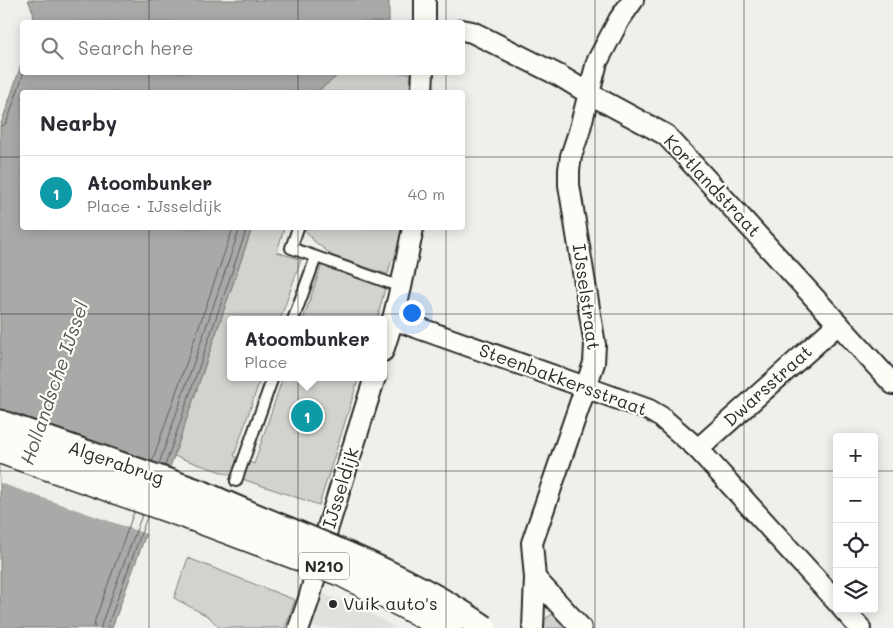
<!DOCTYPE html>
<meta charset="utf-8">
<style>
:root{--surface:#fff;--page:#f2f2f3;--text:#2b2b33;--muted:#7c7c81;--line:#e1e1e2;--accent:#2b2b2b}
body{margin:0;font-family:Mali,sans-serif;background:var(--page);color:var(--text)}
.controls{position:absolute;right:15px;bottom:15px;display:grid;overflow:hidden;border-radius:5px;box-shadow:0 2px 12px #0003}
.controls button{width:45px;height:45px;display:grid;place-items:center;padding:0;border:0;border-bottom:1px solid var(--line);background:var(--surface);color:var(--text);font:25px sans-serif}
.you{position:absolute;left:411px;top:312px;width:18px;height:18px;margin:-12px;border:4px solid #fff;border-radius:50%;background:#1a73e8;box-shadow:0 0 0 8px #1a73e833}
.badge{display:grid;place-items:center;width:32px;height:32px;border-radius:50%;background:var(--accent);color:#fff;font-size:16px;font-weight:700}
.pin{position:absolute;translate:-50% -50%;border:2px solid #fff;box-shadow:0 1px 5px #0006}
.popup{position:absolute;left:227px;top:316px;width:160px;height:65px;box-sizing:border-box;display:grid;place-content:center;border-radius:5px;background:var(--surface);filter:drop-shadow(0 1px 4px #0005);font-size:16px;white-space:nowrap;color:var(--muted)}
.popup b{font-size:19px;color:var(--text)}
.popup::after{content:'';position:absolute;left:50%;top:100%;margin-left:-10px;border:10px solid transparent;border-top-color:var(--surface)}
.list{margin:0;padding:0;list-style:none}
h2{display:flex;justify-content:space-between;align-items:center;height:65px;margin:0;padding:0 20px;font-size:21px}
h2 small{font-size:16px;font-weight:400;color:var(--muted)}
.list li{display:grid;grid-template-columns:32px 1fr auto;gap:15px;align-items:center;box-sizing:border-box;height:75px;padding:0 20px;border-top:1px solid var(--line)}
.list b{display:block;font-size:19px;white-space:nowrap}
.list p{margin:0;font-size:16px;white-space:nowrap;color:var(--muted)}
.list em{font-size:16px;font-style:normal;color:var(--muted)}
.icon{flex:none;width:28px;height:28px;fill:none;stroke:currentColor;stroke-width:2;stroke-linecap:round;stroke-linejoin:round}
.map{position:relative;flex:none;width:893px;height:628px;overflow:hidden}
.search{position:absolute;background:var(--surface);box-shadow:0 2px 12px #0003;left:20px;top:20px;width:445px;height:55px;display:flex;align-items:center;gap:12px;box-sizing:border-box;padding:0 18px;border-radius:5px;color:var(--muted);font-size:19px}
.panel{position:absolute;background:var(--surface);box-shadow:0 2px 12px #0003;left:20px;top:90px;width:445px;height:140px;border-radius:5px}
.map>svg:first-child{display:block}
.built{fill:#e1e0dc}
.green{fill:#d3d2cf;stroke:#7f7e7d}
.water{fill:#aaa9a7;stroke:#777775}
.pier{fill:#f0efeb}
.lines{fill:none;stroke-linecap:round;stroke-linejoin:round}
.shore{stroke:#5e5d5d;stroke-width:1}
.service-casing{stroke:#2b2b2b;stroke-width:14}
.minor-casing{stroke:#2b2b2b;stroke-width:24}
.tertiary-casing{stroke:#2b2b2b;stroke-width:29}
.primary-casing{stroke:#2b2b2b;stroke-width:31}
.service{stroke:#fdfcf7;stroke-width:10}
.minor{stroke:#fdfcf7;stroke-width:20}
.tertiary{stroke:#fdfcf7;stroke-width:25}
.primary{stroke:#fdfcf7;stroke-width:28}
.tertiary-bridge-casing{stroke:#2b2b2b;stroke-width:29;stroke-linecap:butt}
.primary-bridge-casing{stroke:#2b2b2b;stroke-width:31;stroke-linecap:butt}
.tertiary-bridge{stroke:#fdfcf7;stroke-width:25}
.primary-bridge{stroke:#fdfcf7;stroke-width:28}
.grid{fill:none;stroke:#2b2b2b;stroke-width:1;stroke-opacity:0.55}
.poi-dot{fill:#2b2b2b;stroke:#fdfcf7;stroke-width:2}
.labels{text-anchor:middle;stroke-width:4.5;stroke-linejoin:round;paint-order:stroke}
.shield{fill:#fdfcf7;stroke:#6a6a68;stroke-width:1}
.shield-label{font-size:16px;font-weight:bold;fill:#2b2b2b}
.street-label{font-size:18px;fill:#2b2b2b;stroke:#fdfcf7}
.poi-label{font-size:18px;fill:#2b2b2b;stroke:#fdfcf7;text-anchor:start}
.water-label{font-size:19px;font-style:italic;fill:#575756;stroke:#fdfcf7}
</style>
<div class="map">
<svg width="893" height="628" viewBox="0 0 893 628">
<rect width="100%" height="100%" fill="#f0efeb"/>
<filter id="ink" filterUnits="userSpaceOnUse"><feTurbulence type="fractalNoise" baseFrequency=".02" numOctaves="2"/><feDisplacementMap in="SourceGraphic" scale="10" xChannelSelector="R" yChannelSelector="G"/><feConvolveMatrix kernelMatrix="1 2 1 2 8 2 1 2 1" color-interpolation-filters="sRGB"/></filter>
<g filter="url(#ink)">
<path class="built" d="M324,594L370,613L396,628H312Z"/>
<g class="green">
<path d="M341,72L411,73L410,92H317Z"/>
<path d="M252,228H284L277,252L301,260L280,320H231V377H261L234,456L254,464L283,377H359L319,505L174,456Z"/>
<path d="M305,228H402L398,254L391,262L388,274L380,272L333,256L314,241L305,230Z"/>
<path d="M322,264L385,288L377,320H303Z"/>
<path d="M188,558L295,600L285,628H220L209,617L174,598Z"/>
<path d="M556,611L576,628H543L544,620Z"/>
</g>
<g class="water">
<path d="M28,0H389V22H34L33,12Z"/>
<path d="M22,62V72L341,73L317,92H22V228H252L174,456L112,628H0V127Z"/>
</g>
<path class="pier" d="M0,411L172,471L149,535L0,483Z"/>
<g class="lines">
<g class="shore">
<path d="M0,126L4,125L7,122L24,72"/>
<path d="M152,462L233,228"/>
<path d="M159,464L240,228"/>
<path d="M165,466L247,228"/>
<path d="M94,628L95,620L134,512"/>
<path d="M101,628L102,622L142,515"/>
<path d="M108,628V625L147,517"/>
</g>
<g class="service-casing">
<g id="service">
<path d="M298,228L291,248L401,287"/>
<path d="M293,320L316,257"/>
<path d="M236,481L273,377"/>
</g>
</g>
<g class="minor-casing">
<g id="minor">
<path d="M425,22V0"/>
<path d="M462,30L472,32L560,76L588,93L666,135L893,384"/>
<path d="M422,92L423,72"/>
<path d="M393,319L585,387L649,410L661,417L698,449L837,602"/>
<path d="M383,351L393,319L401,287L413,228"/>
<path d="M698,449L838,324"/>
<path d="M535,578L581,628"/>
<path d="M843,609L860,628"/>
<path d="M299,628L309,599L328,527L375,377"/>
<path d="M533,628L535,578L532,543L594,363L595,345L569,185V170L571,156L579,132L597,62L619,20L633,0"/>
</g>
</g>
<g class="tertiary-casing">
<path id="tertiary" d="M0,423L203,494"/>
</g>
<g class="primary-casing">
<path id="primary" d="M0,449L194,517"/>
</g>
<use href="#service" class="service"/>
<use href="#minor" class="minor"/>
<use href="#tertiary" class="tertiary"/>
<use href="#primary" class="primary"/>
<g class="tertiary-bridge-casing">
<path id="tertiary-bridge" d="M203,494C297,537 398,568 484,628"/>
</g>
<g class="primary-bridge-casing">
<path id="primary-bridge" d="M194,517L344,573L402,603L448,628"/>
</g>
<use href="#tertiary-bridge" class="tertiary-bridge"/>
<use href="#primary-bridge" class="primary-bridge"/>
</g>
</g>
<path class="grid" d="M149,0V22M298,0V22M446,0V22M595,0V628M744,0V628M149,72V92M298,72V92M446,72V92M0,157H22M462,157H893M149,228V628M298,228V628M446,228V628M0,314H893M0,471H837M874,471H893"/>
<circle class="poi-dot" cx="333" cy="604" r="5"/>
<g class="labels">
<rect class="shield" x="299" y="552.5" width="50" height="27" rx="4"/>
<g class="shield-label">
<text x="324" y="572">N210</text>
</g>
<g class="street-label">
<text transform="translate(712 186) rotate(47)" y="6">Kortlandstraat</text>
<text transform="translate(586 297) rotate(82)" y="6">IJsselstraat</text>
<text transform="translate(563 380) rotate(20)" y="6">Steenbakkersstraat</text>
<text transform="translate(768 386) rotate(-42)" y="6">Dwarsstraat</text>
<text transform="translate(116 463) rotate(19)" y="6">Algerabrug</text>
<text transform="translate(341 488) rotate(-73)" y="6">IJsseldijk</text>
</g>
<g class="poi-label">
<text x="343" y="610">Vuik auto's</text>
</g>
<g class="water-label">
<text transform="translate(54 383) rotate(-71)" y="7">Hollandsche IJssel</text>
</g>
</g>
</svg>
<div class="controls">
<button>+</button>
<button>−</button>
<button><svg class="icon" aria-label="locate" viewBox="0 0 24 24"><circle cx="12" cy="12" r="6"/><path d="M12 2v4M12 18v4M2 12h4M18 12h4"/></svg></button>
<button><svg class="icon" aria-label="layers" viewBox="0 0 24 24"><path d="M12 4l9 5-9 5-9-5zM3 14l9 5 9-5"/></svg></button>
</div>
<div class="you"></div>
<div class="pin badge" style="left:307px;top:416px;background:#0f9aa8">1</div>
<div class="popup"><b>Atoombunker</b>Place</div>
<div class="search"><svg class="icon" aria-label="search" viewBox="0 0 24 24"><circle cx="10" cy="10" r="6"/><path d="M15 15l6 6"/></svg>Search here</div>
<section class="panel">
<h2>Nearby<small></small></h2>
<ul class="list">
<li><span class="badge" style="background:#0f9aa8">1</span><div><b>Atoombunker</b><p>Place · IJsseldijk</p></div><em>40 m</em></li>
</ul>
</section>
</div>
